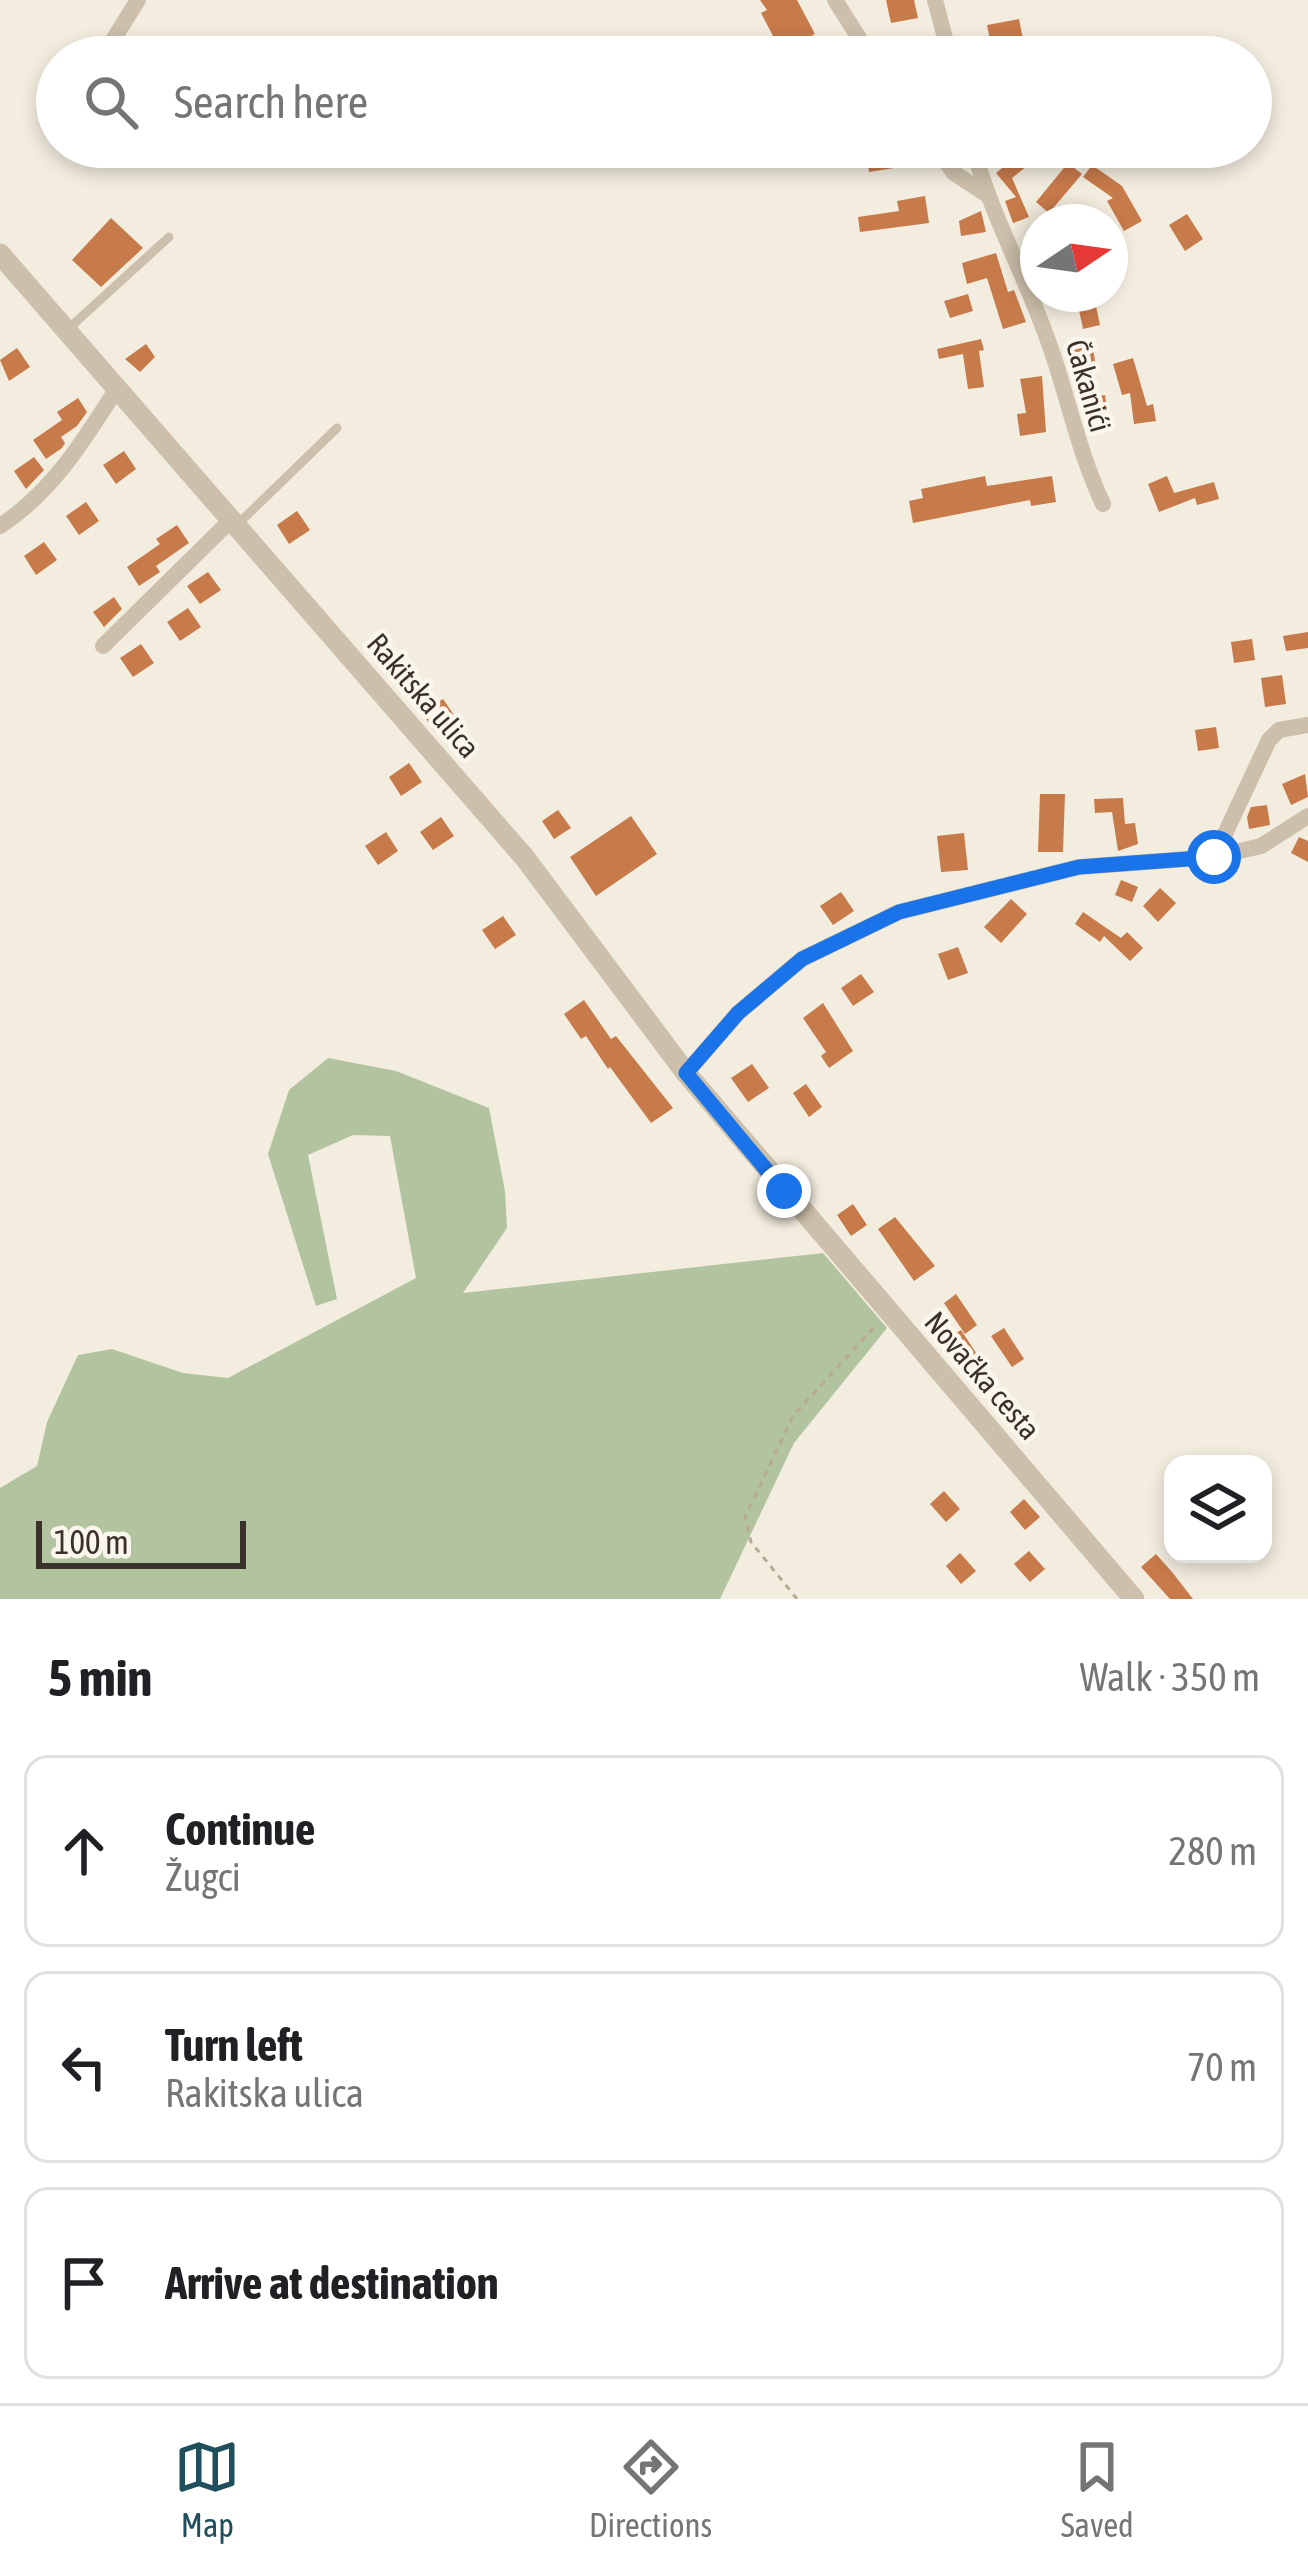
<!DOCTYPE html>
<meta charset="utf-8">
<style>
:root{--surface:#fff;--page:#f2f2f2;--text:#202124;--muted:#757577;--line:#e0e0e0;--accent:#1f4f5c}
body{margin:0;font-family:"Asap Condensed",sans-serif;background:var(--page);color:var(--text)}
.controls{position:absolute;right:36px;bottom:36px;display:grid;overflow:hidden;border-radius:24px;box-shadow:0 6px 18px #0003}
.controls button{width:108px;height:108px;display:grid;place-items:center;padding:0;border:0;border-bottom:3px solid var(--line);background:var(--surface);color:var(--text);font:60px sans-serif}
.compass{position:absolute;left:1020px;top:204px;width:108px;height:108px;border-radius:50%;background:var(--surface);box-shadow:0 6px 18px #0003;rotate:77deg}
.scale{position:absolute;left:36px;bottom:30px;width:210px;box-sizing:border-box;padding-left:12px;border:6px solid #3a312a;border-top:0;font-size:33px;line-height:42px;white-space:nowrap;color:#3a312a;-webkit-text-stroke:9px #faf6ec;paint-order:stroke}
.stop{position:absolute;width:36px;height:36px;margin:-27px;border:9px solid #1a73e8;border-radius:50%;background:#fff}
.stop.end{background:#1a73e8;border-color:#fff;box-shadow:0 3px 12px #0008}
.list{margin:0;padding:0;list-style:none}
h2{display:flex;justify-content:space-between;align-items:center;height:156px;margin:0;padding:0 48px;font-size:51px}
h2 small{font-size:39px;font-weight:400;color:var(--muted)}
.list li{display:grid;grid-template-columns:78px 1fr auto;gap:36px;align-items:center;box-sizing:border-box;height:192px;margin:0 24px 24px;padding:0 24px;border:3px solid var(--line);border-radius:24px}
.list b{display:block;font-size:45px;white-space:nowrap}
.list p{margin:0;font-size:39px;white-space:nowrap;color:var(--muted)}
.list em{font-size:39px;font-style:normal;color:var(--muted)}
.icon{flex:none;width:66px;height:66px;fill:none;stroke:currentColor;stroke-width:2;stroke-linecap:round;stroke-linejoin:round}
.map{position:relative;flex:none;width:1308px;height:1599px;overflow:hidden}
.search{position:absolute;background:var(--surface);box-shadow:0 6px 18px #0003;left:36px;right:36px;top:36px;height:132px;display:flex;align-items:center;gap:30px;box-sizing:border-box;padding:0 42px;border-radius:66px;color:var(--muted);font-size:45px}
.sheet{height:804px;background:var(--surface)}
nav{display:flex;justify-content:space-around;align-items:center;box-sizing:border-box;height:168px;border-top:3px solid var(--line);background:var(--surface);font-size:33px;color:var(--muted)}
nav a{display:grid;justify-items:center;gap:6px}
nav .on{color:var(--accent)}
.map>svg:first-child{display:block}
.green{fill:#b2c39f}
.building{fill:#c77a4a}
.lines{fill:none;stroke-linecap:round;stroke-linejoin:round}
.path{stroke:#b8a995;stroke-width:3;stroke-dasharray:6 6;stroke-linecap:butt}
.service{stroke:#ccbfab;stroke-width:9}
.minor{stroke:#ccbfab;stroke-width:16}
.tertiary{stroke:#ccbfab;stroke-width:21}
.route{stroke:#1a73e8;stroke-width:15}
.labels{text-anchor:middle;stroke-width:9;stroke-linejoin:round;paint-order:stroke}
.street-label{font-size:30px;fill:#3a312a;stroke:#faf6ec}
</style>
<div class="map">
<svg width="1308" height="1599" viewBox="0 0 1308 1599">
<rect width="100%" height="100%" fill="#f3eddf"/>
<path class="green" d="M328,1058L396,1071L489,1108L505,1191L507,1228L463,1293L823,1253L887,1328L794,1443L720,1599H0V1488L37,1466L47,1422L78,1355L112,1349L183,1373L228,1378L416,1278L390,1136L353,1135L308,1155L337,1299L316,1306L268,1154L289,1090Z"/>
<g class="building">
<path d="M760,0H797L815,34L781,51L761,13L767,10Z"/>
<path d="M886,0H914L918,18L891,23Z"/>
<path d="M1019,19L1025,49L993,56L987,25Z"/>
<path d="M672,42L679,57H641Z"/>
<path d="M865,147H891L894,168L869,172Z"/>
<path d="M1028,147H1051L1012,178L1029,217L1013,223L1005,201L1016,197L996,173Z"/>
<path d="M1068,163L1082,174L1049,213L1036,202Z"/>
<path d="M1092,165L1122,186L1142,221L1124,231L1107,201L1113,198L1083,177Z"/>
<path d="M925,196L929,223L860,232L858,217L899,211L897,201Z"/>
<path d="M981,211L986,232L961,236L959,221Z"/>
<path d="M1187,214L1203,239L1185,251L1169,225Z"/>
<path d="M111,218L143,248L101,287L72,260Z"/>
<path d="M996,253L1008,292L1014,290L1026,322L1003,329L987,278L967,284L962,263Z"/>
<path d="M968,294L973,311L950,318L944,301Z"/>
<path d="M1096,306L1100,325L1083,329L1079,310Z"/>
<path d="M981,339L984,350L979,351L984,387L968,389L963,354L939,359L937,349Z"/>
<path d="M1092,340L1095,361L1070,365L1067,344Z"/>
<path d="M146,344L155,357L140,372L125,359Z"/>
<path d="M17,348L30,367L9,381L0,360Z"/>
<path d="M1133,358L1147,406L1153,404L1156,421L1134,424L1130,393L1122,395L1113,364Z"/>
<path d="M1042,376L1046,432L1020,436L1017,414L1026,413L1020,379Z"/>
<path d="M1105,395L1108,416L1086,420L1080,399Z"/>
<path d="M78,398L87,412L77,426L61,437L65,443L62,448L46,459L33,440L62,420L57,412Z"/>
<path d="M124,451L136,469L116,484L103,465Z"/>
<path d="M34,457L44,470L26,489L14,471Z"/>
<path d="M985,476L987,486L1052,476L1056,502L1031,506L1030,500L913,523L909,501L923,498L921,489Z"/>
<path d="M1167,476L1174,493L1214,482L1219,499L1197,505L1195,498L1159,512L1148,484Z"/>
<path d="M86,502L99,521L79,535L66,516Z"/>
<path d="M297,511L310,530L289,544L277,525Z"/>
<path d="M177,525L189,543L156,566L160,572L139,586L127,567L160,544L156,539Z"/>
<path d="M44,542L57,560L36,575L24,556Z"/>
<path d="M208,572L221,590L200,604L187,586Z"/>
<path d="M114,597L122,609L104,627L93,612Z"/>
<path d="M188,608L201,627L180,641L167,622Z"/>
<path d="M1308,632V648L1286,651L1283,636Z"/>
<path d="M1252,639L1255,660L1234,663L1231,642Z"/>
<path d="M141,644L154,663L133,677L120,658Z"/>
<path d="M1282,675L1286,704L1265,707L1261,678Z"/>
<path d="M443,699L456,718L435,732L422,713Z"/>
<path d="M1216,727L1219,748L1198,751L1195,730Z"/>
<path d="M409,763L422,782L401,796L389,777Z"/>
<path d="M1305,774L1308,797L1291,805L1282,784Z"/>
<path d="M1040,794H1065L1063,852H1038Z"/>
<path d="M1123,798L1125,824L1135,823L1138,844L1118,851L1112,812L1095,813L1094,799Z"/>
<path d="M1267,805L1270,825L1249,829L1247,817L1251,807Z"/>
<path d="M558,810L571,828L554,839L542,821Z"/>
<path d="M631,816L657,854L596,896L570,857Z"/>
<path d="M441,817L454,836L433,850L420,832Z"/>
<path d="M386,832L398,851L378,865L365,846Z"/>
<path d="M964,833L968,870L941,872L937,836Z"/>
<path d="M1299,837L1308,841V862L1291,853Z"/>
<path d="M1121,880L1138,887L1132,902L1115,895Z"/>
<path d="M1160,888L1176,903L1158,922L1143,906Z"/>
<path d="M841,892L854,911L833,925L820,906Z"/>
<path d="M1011,899L1027,914L1001,943L984,927Z"/>
<path d="M1083,912L1121,938L1127,932L1143,948L1130,961L1104,936L1100,942L1075,924Z"/>
<path d="M503,916L516,935L495,949L482,930Z"/>
<path d="M958,947L968,973L948,980L938,954Z"/>
<path d="M861,974L874,992L853,1006L841,988Z"/>
<path d="M584,1000L611,1039L616,1036L673,1108L651,1123L610,1067L608,1069L586,1036L581,1039L564,1014Z"/>
<path d="M823,1003L853,1051L829,1068L821,1056L826,1052L803,1018Z"/>
<path d="M752,1064L769,1088L748,1102L731,1078Z"/>
<path d="M806,1084L822,1107L809,1117L793,1093Z"/>
<path d="M853,1204L867,1225L851,1236L837,1215Z"/>
<path d="M895,1217L935,1266L914,1281L878,1229Z"/>
<path d="M956,1294L977,1325L965,1334L944,1303Z"/>
<path d="M1004,1328L1024,1359L1012,1367L991,1336Z"/>
<path d="M961,1330L986,1368L970,1379L944,1341Z"/>
<path d="M944,1491L960,1509L946,1522L930,1504Z"/>
<path d="M1024,1499L1040,1517L1025,1530L1010,1512Z"/>
<path d="M1029,1551L1045,1569L1030,1582L1014,1564Z"/>
<path d="M960,1553L976,1571L961,1584L946,1566Z"/>
<path d="M1156,1554L1172,1572L1193,1599H1170L1141,1567Z"/>
</g>
<g class="lines">
<path class="path" d="M797,1599L751,1542L745,1517L793,1416L876,1325"/>
<g class="service">
<path d="M66,331L169,237"/>
<path d="M239,523L337,428"/>
</g>
<g class="minor">
<path d="M835,0L871,57"/>
<path d="M935,0L950,57"/>
<path d="M113,40L138,0"/>
<path d="M935,147L954,173L986,194"/>
<path d="M973,147C992,219 1030,284 1053,355C1070,406 1080,455 1103,504"/>
<path d="M0,526C52,492 83,442 116,390"/>
<path d="M103,646L230,521"/>
<path d="M1214,857L1269,740L1279,730L1308,725"/>
<path d="M686,1073L738,1013L802,959L899,912L1079,867L1214,857L1261,846L1308,816"/>
</g>
<path class="tertiary" d="M0,254L525,858L686,1073L1134,1599"/>
</g>
<g class="lines">
<path class="route" d="M784,1191L686,1073L738,1013L802,959L899,912L1079,867L1214,857"/>
</g>
<g class="labels">
<g class="street-label">
<text transform="translate(1088 386) rotate(74)" y="10">Čakanići</text>
<text transform="translate(423 696) rotate(49)" y="10">Rakitska ulica</text>
<text transform="translate(982 1376) rotate(49)" y="10">Novačka cesta</text>
</g>
</g>
</svg>
<div class="controls">
<button><svg class="icon" aria-label="layers" viewBox="0 0 24 24"><path d="M12 4l9 5-9 5-9-5zM3 14l9 5 9-5"/></svg></button>
</div>
<svg class="compass" viewBox="-18 -18 36 36"><path d="M0-13l5 13h-10z" fill="#e53935"/><path d="M0 13l5-13h-10z" fill="#757577"/></svg>
<div class="scale">100 m</div>
<div class="stop" style="left:1214px;top:857px"></div>
<div class="stop end" style="left:784px;top:1191px"></div>
<div class="search"><svg class="icon" aria-label="search" viewBox="0 0 24 24"><circle cx="10" cy="10" r="6"/><path d="M15 15l6 6"/></svg>Search here</div>
</div>
<section class="sheet">
<h2>5 min<small>Walk · 350 m</small></h2>
<ul class="list">
<li><svg class="icon" aria-label="ahead" viewBox="0 0 24 24"><path d="M12 20V5M6 11l6-6 6 6"/></svg><div><b>Continue</b><p>Žugci</p></div><em>280 m</em></li>
<li><svg class="icon" aria-label="left" viewBox="0 0 24 24"><path d="M17 20v-9H6M10 6l-5 5 5 5"/></svg><div><b>Turn left</b><p>Rakitska ulica</p></div><em>70 m</em></li>
<li><svg class="icon" aria-label="arrive" viewBox="0 0 24 24"><path d="M6 21V4h12l-3 4 3 4H6"/></svg><div><b>Arrive at destination</b></div></li>
</ul>
</section>
<nav>
<a class="on"><svg class="icon" aria-label="map" viewBox="0 0 24 24"><path d="M3 6l6-2 6 2 6-2v14l-6 2-6-2-6 2zM9 4v14M15 6v14"/></svg>Map</a>
<a><svg class="icon" aria-label="directions" viewBox="0 0 24 24"><path d="M12 3l9 9-9 9-9-9zM9 14v-3h6M13 9l2 2-2 2"/></svg>Directions</a>
<a><svg class="icon" aria-label="saved" viewBox="0 0 24 24"><path d="M7 4h10v16l-5-4-5 4z"/></svg>Saved</a>
</nav>
